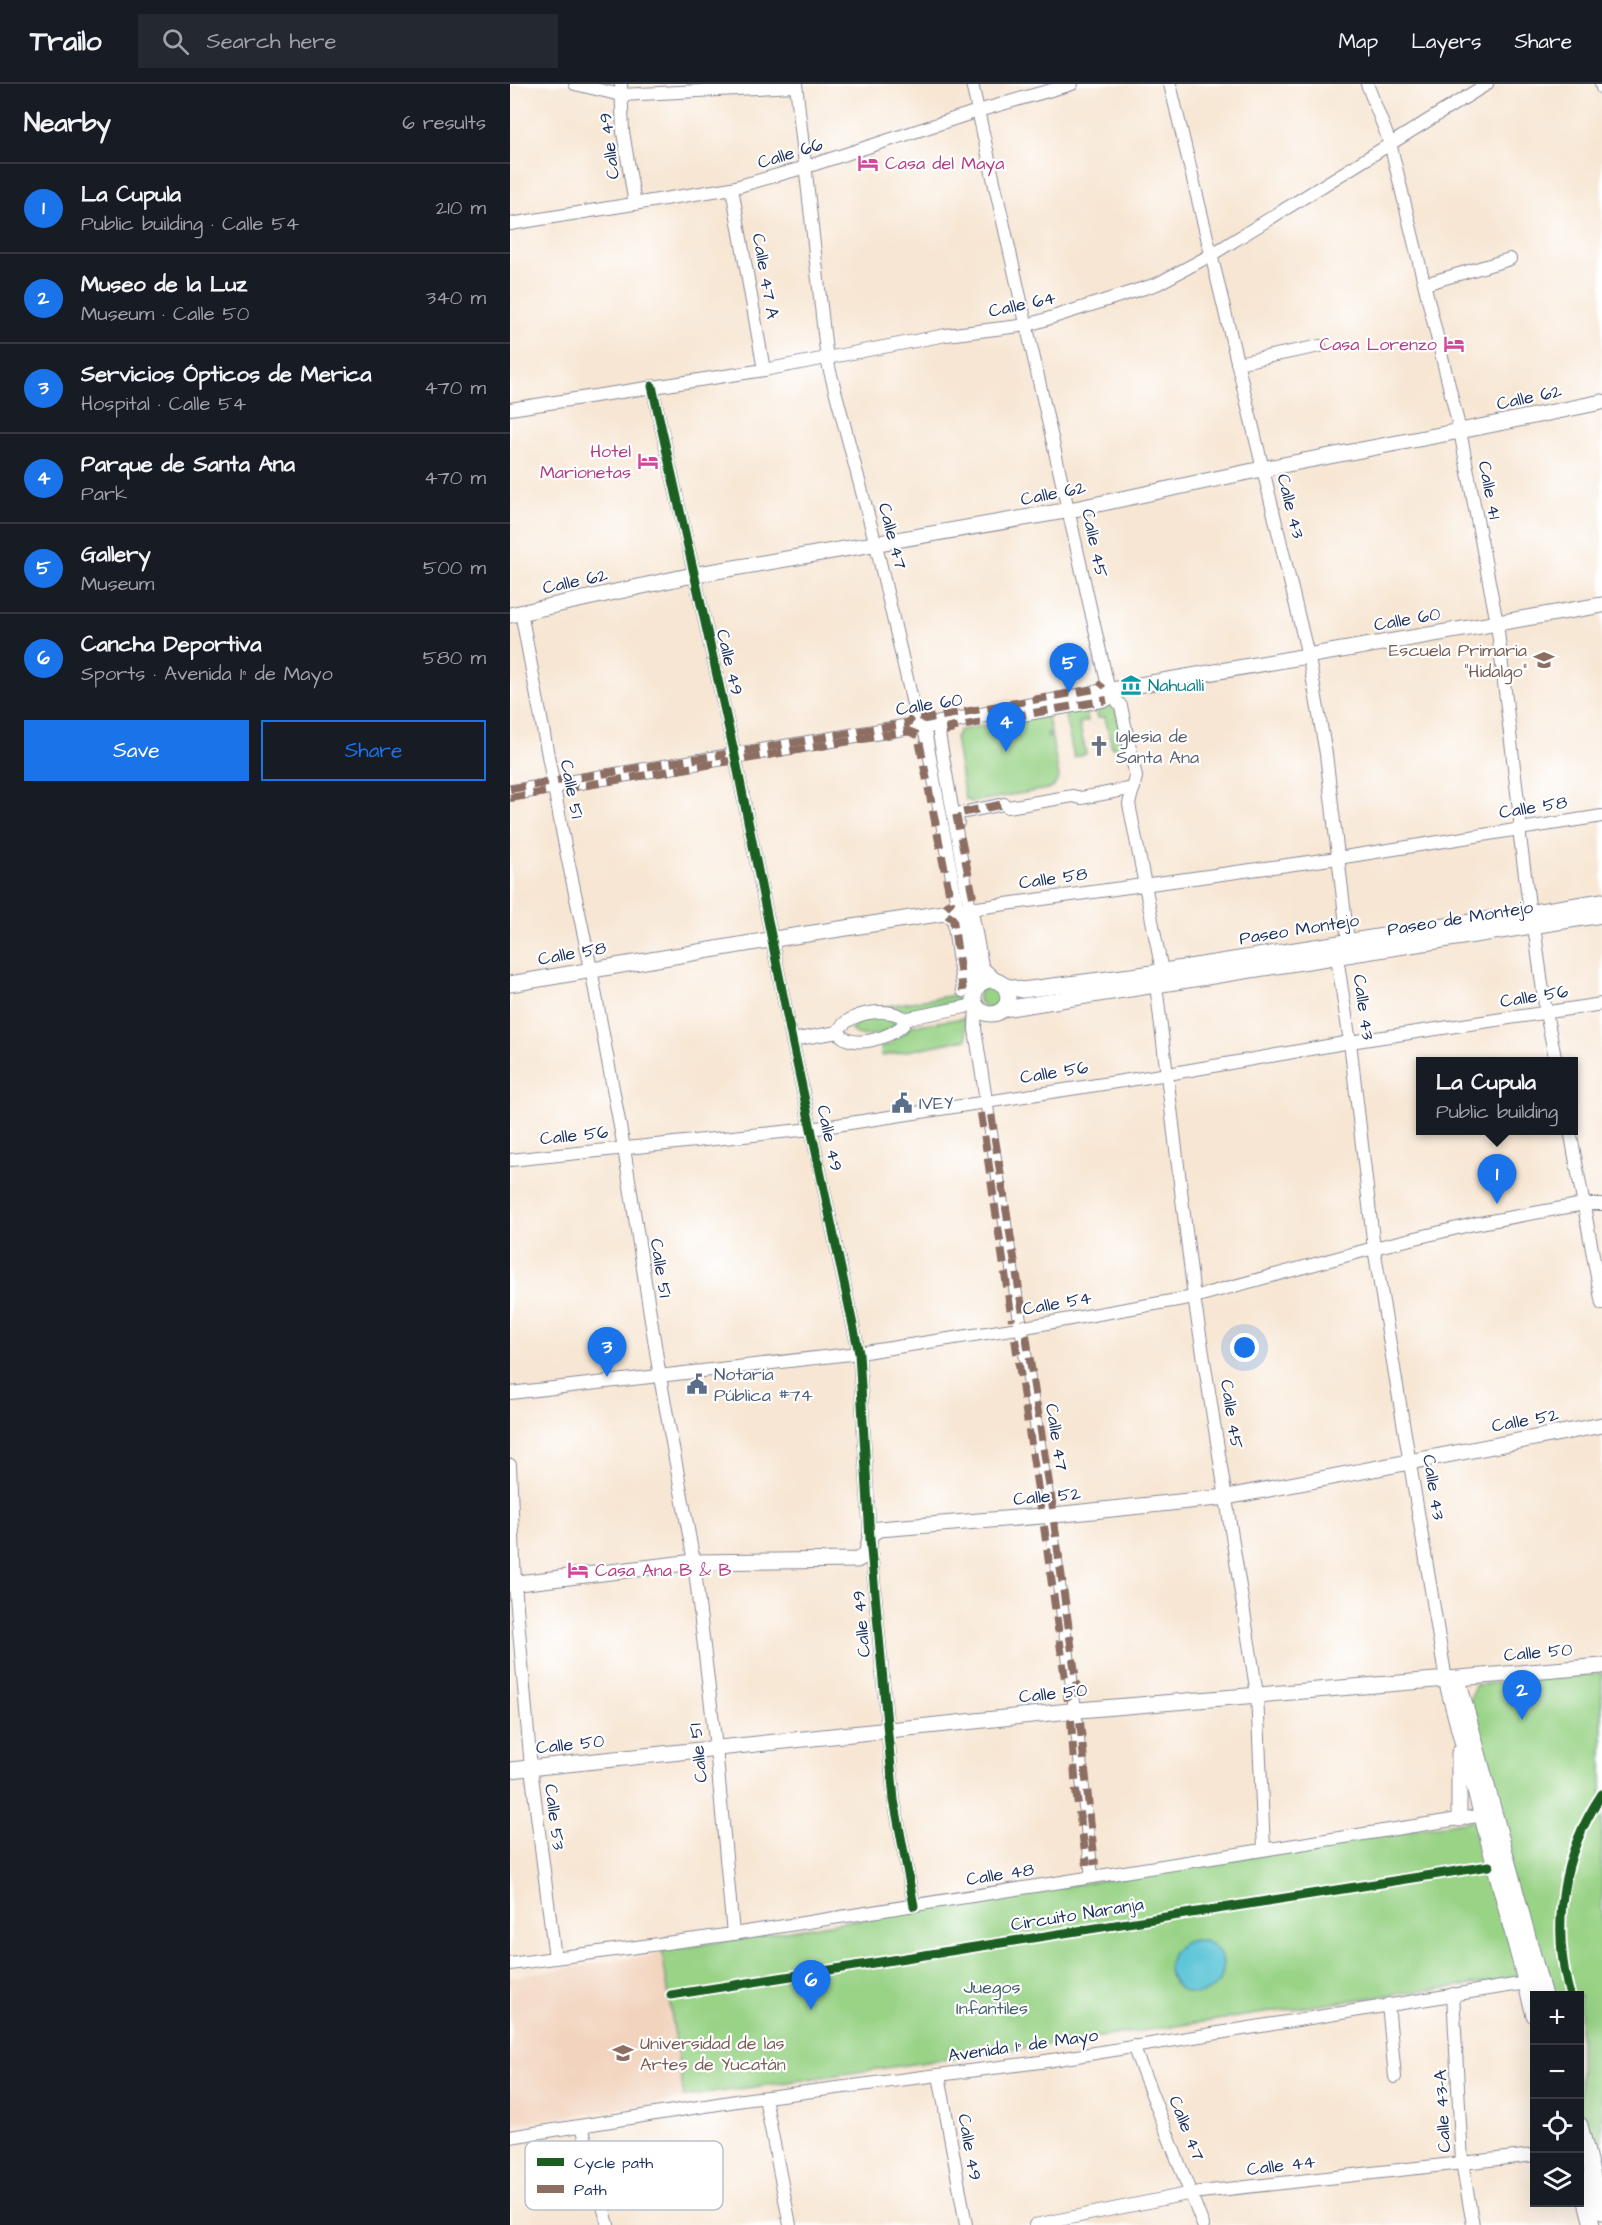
<!DOCTYPE html>
<meta charset="utf-8">
<style>
:root{--surface:#171b24;--page:#242831;--text:#f1f3f6;--muted:#9ea1a6;--line:#363941;--accent:#1a73e8}
body{margin:0;font-family:"Architects Daughter",sans-serif;background:var(--page);color:var(--text)}
.controls{position:absolute;right:18px;bottom:18px;display:grid;overflow:hidden;border-radius:0px;box-shadow:0 6px 24px #0002}
.controls button{width:54px;height:54px;display:grid;place-items:center;padding:0;border:0;border-bottom:2px solid var(--line);background:var(--surface);color:var(--text);font:30px sans-serif}
.you{position:absolute;left:735px;top:1264px;width:21px;height:21px;margin:-15px;border:4px solid #fff;border-radius:50%;background:#1a73e8;box-shadow:0 0 0 9px #1a73e833}
.badge{display:grid;place-items:center;width:39px;height:39px;border-radius:50%;background:var(--accent);color:#fff;font-size:20px;font-weight:700}
.pin{position:absolute;translate:-50% -50px;filter:drop-shadow(0 2px 3px #0008)}
.pin::after{content:'';position:absolute;top:32px;width:21px;height:18px;background:inherit;clip-path:polygon(0 0,100% 0,50% 100%)}
.popup{position:absolute;left:906px;top:973px;width:162px;height:78px;box-sizing:border-box;display:grid;place-content:center;border-radius:0px;background:var(--surface);filter:drop-shadow(0 2px 4px #0005);font-size:20px;white-space:nowrap;color:var(--muted)}
.popup b{font-size:22px;color:var(--text)}
.popup::after{content:'';position:absolute;left:50%;top:100%;margin-left:-12px;border:12px solid transparent;border-top-color:var(--surface)}
.list{margin:0;padding:0;list-style:none}
h2{display:flex;justify-content:space-between;align-items:center;height:78px;margin:0;padding:0 24px;font-size:26px}
h2 small{font-size:20px;font-weight:400;color:var(--muted)}
.list li{display:grid;grid-template-columns:39px 1fr auto;gap:18px;align-items:center;box-sizing:border-box;height:90px;padding:0 24px;border-top:2px solid var(--line)}
.list b{display:block;font-size:22px;white-space:nowrap}
.list p{margin:0;font-size:20px;white-space:nowrap;color:var(--muted)}
.list em{font-size:20px;font-style:normal;color:var(--muted)}
.actions{display:flex;gap:12px;padding:18px 24px}
.actions a{flex:1;padding:14px 0;border:2px solid var(--accent);border-radius:0px;text-align:center;font-size:21px;color:var(--accent)}
.actions .main{background:var(--accent);color:#fff}
.icon{flex:none;width:33px;height:33px;fill:none;stroke:currentColor;stroke-width:2;stroke-linecap:round;stroke-linejoin:round}
.map{position:relative;flex:none;width:1092px;height:2141px;overflow:hidden}
header{display:flex;align-items:center;gap:36px;box-sizing:border-box;height:84px;padding:0 30px;background:var(--surface);border-bottom:2px solid var(--line)}
header strong{font-size:28px}
nav{display:flex;gap:33px;margin-inline-start:auto;font-size:21px}
.search{width:420px;height:54px;background:var(--page);display:flex;align-items:center;gap:15px;box-sizing:border-box;padding:0 21px;border-radius:0px;color:var(--muted);font-size:22px}
main{display:flex}
aside{flex:1;background:var(--surface)}
.map>svg:first-child{display:block}
.built{fill:#f2d4be}
.green{fill:#99d386;stroke:#5a8172;stroke-width:1.5}
.water{fill:#5cc5d7;stroke:#3c7a9a;stroke-width:1.5}
.lines{fill:none;stroke-linecap:round;stroke-linejoin:round}
.minor-casing{stroke:#898a98;stroke-width:14}
.major-casing{stroke:#898a98;stroke-width:17}
.minor{stroke:#fff;stroke-width:12}
.major{stroke:#fff;stroke-width:15}
.quiet{stroke:#8d6e63;stroke-width:8;stroke-dasharray:15 8;stroke-linecap:butt}
.cycleway-casing{stroke:#fff;stroke-width:13}
.cycleway{stroke:#1b5e20;stroke-width:9}
.labels{text-anchor:middle;stroke-width:4.5;stroke-linejoin:round;paint-order:stroke}
.street-label{font-size:18px;fill:#1b2f5e;stroke:#fff}
.hotel-label{font-size:18px;fill:#b23c85;stroke:#fff;text-anchor:start}
.education-label{font-size:18px;fill:#785e54;stroke:#fff;text-anchor:end}
.culture-label{font-size:18px;fill:#0d838f;stroke:#fff;text-anchor:start}
.worship-label{font-size:18px;fill:#5b616d;stroke:#fff;text-anchor:start}
.service-label{font-size:18px;fill:#4e5e75;stroke:#fff;text-anchor:start}
.park-label{font-size:18px;fill:#41606a;stroke:#fff}
.key{fill:#fff;stroke:#bbc1cf;stroke-width:1.5}
.key-label{font-size:16px;fill:#1b2f5e}
</style>
<header>
<strong>Trailo</strong>
<div class="search"><svg class="icon" aria-label="search" viewBox="0 0 24 24"><circle cx="10" cy="10" r="6"/><path d="M15 15l6 6"/></svg>Search here</div>
<nav><a>Map</a><a>Layers</a><a>Share</a></nav>
</header>
<main>
<aside>
<h2>Nearby<small>6 results</small></h2>
<ul class="list">
<li><span class="badge">1</span><div><b>La Cupula</b><p>Public building · Calle 54</p></div><em>210 m</em></li>
<li><span class="badge">2</span><div><b>Museo de la Luz</b><p>Museum · Calle 50</p></div><em>340 m</em></li>
<li><span class="badge">3</span><div><b>Servicios Ópticos de Merica</b><p>Hospital · Calle 54</p></div><em>470 m</em></li>
<li><span class="badge">4</span><div><b>Parque de Santa Ana</b><p>Park</p></div><em>470 m</em></li>
<li><span class="badge">5</span><div><b>Gallery</b><p>Museum</p></div><em>500 m</em></li>
<li><span class="badge">6</span><div><b>Cancha Deportiva</b><p>Sports · Avenida 1° de Mayo</p></div><em>580 m</em></li>
</ul>
<div class="actions"><a class="main">Save</a><a>Share</a></div>
</aside>
<div class="map">
<svg width="1092" height="2141" viewBox="0 0 1092 2141">
<rect width="100%" height="100%" fill="#fff"/>
<filter id="ink" filterUnits="userSpaceOnUse"><feTurbulence type="fractalNoise" baseFrequency=".0167" numOctaves="2"/><feDisplacementMap in="SourceGraphic" scale="12" xChannelSelector="R" yChannelSelector="G"/><feConvolveMatrix kernelMatrix="1 2 1 2 8 2 1 2 1" color-interpolation-filters="sRGB"/></filter>
<filter id="wash" filterUnits="userSpaceOnUse"><feTurbulence type="fractalNoise" baseFrequency=".008" numOctaves="4" result="noise"/><feDisplacementMap in="SourceGraphic" scale="24" xChannelSelector="R" yChannelSelector="G"/><feGaussianBlur stdDeviation="1.35" result="paint"/><feColorMatrix in="noise" values="0 0 0 0 0 0 0 0 0 0 0 0 0 0 0 0 0 1.4 0 .05"/><feComposite in="paint" operator="in"/></filter>
<g filter="url(#wash)">
<rect width="100%" height="100%" fill="#f7e6d3"/>
<path class="built" d="M151,1870L161,1931L219,1922L232,2006L0,2041V1893Z"/>
<g class="green">
<path d="M600,620L605,622L613,662L602,664L595,633L588,634L585,622Z"/>
<path d="M575,624L578,637L569,639L576,670L564,673L555,632L559,627Z"/>
<path d="M533,631L538,635L541,648L537,649L538,654L541,650L549,693L543,704L462,718L455,715L445,653L450,646Z"/>
<circle cx="481" cy="913" r="12"/>
<path d="M451,910L452,917L398,926L358,925Z"/>
<path d="M371,932L382,934L385,939C379,952 350,956 341,946L348,937Z"/>
<path d="M454,934L457,955L372,972L371,963L383,959V956L391,952L401,942Z"/>
<path d="M1092,1589V2112L1070,2027V1912L1039,1911L1034,1892L886,1910L174,2013L152,1867L990,1732L960,1616L965,1601Z"/>
</g>
<circle class="water" cx="686" cy="1883" r="27"/>
</g>
<g filter="url(#ink)">
<g class="lines">
<g class="minor-casing">
<g id="minor">
<path d="M65,0L111,11L286,2"/>
<path d="M111,0L113,48L125,120"/>
<path d="M286,0L317,276L366,461L406,633L416,652L448,826"/>
<path d="M462,0L599,607L611,622L626,693L619,720L652,887"/>
<path d="M660,0L800,580L816,670L838,857"/>
<path d="M857,0L880,59L950,347L987,539L1010,734V753L1020,829"/>
<path d="M1091,0L1092,4"/>
<path d="M222,104L254,286"/>
<path d="M0,140L222,104L296,83L468,27L562,0"/>
<path d="M915,200L1000,175"/>
<path d="M727,279L810,262"/>
<path d="M142,302L225,672L282,956L349,1269L360,1455L384,1716L404,1822"/>
<path d="M0,325L254,286L436,251L518,241L647,200L701,171L977,0"/>
<path d="M11,528L55,762L81,885L114,1064L150,1293L184,1478L206,1664L223,1850"/>
<path d="M501,633L597,616"/>
<path d="M436,638L429,650L460,825L828,774L1092,732"/>
<path d="M498,723L563,712L571,714L624,704"/>
<path d="M448,739L446,730L494,720"/>
<path d="M439,833L443,835L453,907"/>
<path d="M1024,842L1036,929L1046,978"/>
<path d="M827,873L840,958L864,1164L936,1596"/>
<path d="M646,901L684,1213L747,1610L754,1765"/>
<path d="M466,920L465,945L540,1431L565,1626L582,1793"/>
<path d="M328,948C341,967 381,954 394,940V935"/>
<path d="M282,956L328,948C335,929 380,921 394,935L455,923L465,919"/>
<path d="M1060,1046L1092,1220"/>
<path d="M0,1076L301,1045L658,990L840,958L1092,920"/>
<path d="M0,1309L349,1269L515,1243L684,1213L864,1164L964,1140L1074,1120H1092"/>
<path d="M0,1381L5,1500L21,1684L45,1874"/>
<path d="M0,1880L223,1850L980,1730"/>
<path d="M943,1910L952,2078L963,2141"/>
<path d="M878,1920L885,1993"/>
<path d="M623,1962L693,2141"/>
<path d="M429,1991L456,2141"/>
<path d="M255,2014L280,2141"/>
<path d="M72,2042L98,2141"/>
<path d="M0,2053L233,2016L530,1978L1022,1898"/>
<path d="M525,2141L682,2109L1024,2071"/>
</g>
</g>
<g class="major-casing">
<g id="major">
<path d="M0,531L183,491L560,426L752,385L950,347L1092,318"/>
<path d="M0,709L397,643L422,641L617,603L1092,521"/>
<path d="M448,826L464,909"/>
<circle cx="481" cy="913" r="17"/>
<path d="M0,900L271,854L460,825L471,884L484,896"/>
<path d="M493,901L512,906L629,891L1092,817"/>
<path d="M493,925L1092,831"/>
<path d="M0,1500L184,1478L347,1476L356,1471L361,1450L369,1445L544,1431L717,1413L1092,1341"/>
<path d="M948,1595L1034,1912"/>
<path d="M936,1596L1024,1931"/>
<path d="M0,1686L569,1626L1092,1582"/>
<path d="M949,1735V1669"/>
<path d="M1070,2041L1092,2128"/>
<path d="M1070,2094L1082,2141"/>
</g>
</g>
<use href="#minor" class="minor"/>
<use href="#major" class="major"/>
<g class="quiet">
<path d="M410,632L415,635L585,605L589,604L593,599"/>
<path d="M440,650L439,644L597,616"/>
<path d="M235,667L398,639L402,634"/>
<path d="M235,675L398,647L408,651L441,818L436,823"/>
<path d="M47,697L216,670"/>
<path d="M0,705L38,699L40,697"/>
<path d="M53,705L220,677"/>
<path d="M0,714L35,708"/>
<path d="M463,813L446,730L494,720"/>
<path d="M437,831L443,835L453,907"/>
<path d="M471,1029L502,1236"/>
<path d="M481,1031L514,1236"/>
<path d="M516,1251L543,1425"/>
<path d="M505,1255L531,1425"/>
<path d="M544,1438L569,1618"/>
<path d="M534,1442L558,1617"/>
<path d="M561,1636L566,1707L577,1781"/>
<path d="M570,1638L585,1781"/>
</g>
<g class="cycleway-casing">
<g id="cycleway">
<path d="M142,302L225,672L282,956L349,1269L360,1455L384,1716L404,1822"/>
<path d="M161,1911L979,1782"/>
<path d="M1060,1912C1041,1841 1051,1771 1092,1710"/>
</g>
</g>
<use href="#cycleway" class="cycleway"/>
</g>
</g>
<defs>
<g id="hotel-bare" transform="scale(1.62)"><path d="M-6-4.5h1.5V1H6V5H4.5V3h-9V5H-6ZM-4 0a1.8 1.8 0 1 1 3.6 0ZM.5 0V-2.5h3Q6-2.5 6 0Z" fill="#d1479c" stroke="#fff" stroke-width="2.5" paint-order="stroke"/></g>
<g id="school-bare" transform="scale(1.62)"><path d="M0-5L7-2L0 1L-7-2ZM-4 1L0 2.5L4 1V4Q0 6-4 4Z" fill="#8d6e63" stroke="#fff" stroke-width="2.5" paint-order="stroke"/></g>
<g id="museum-bare" transform="scale(1.62)"><path d="M0-6L6-3V-2H-6V-3ZM-5-1h2V3h-2ZM-1-1h2V3h-2ZM3-1h2V3H3ZM-6 4H6V6H-6Z" fill="#0f9aa8" stroke="#fff" stroke-width="2.5" paint-order="stroke"/></g>
<g id="church-bare" transform="scale(1.62)"><path d="M-1.2-6h2.4v3.5h3.3v2.4h-3.3V6h-2.4V-.1h-3.3v-2.4h3.3Z" fill="#6b7280" stroke="#fff" stroke-width="2.5" paint-order="stroke"/></g>
<g id="civic-bare" transform="scale(1.62)"><path d="M-.6-6.5H3V-4.5H.6V-3L4-1V1h2V6H-6V1h2V-1L-.6-3ZM-1.2 2.5V6h2.4V2.5Z" fill="#5c6f8a" stroke="#fff" stroke-width="2.5" paint-order="stroke"/></g>
<g id="university-bare" transform="scale(1.62)"><path d="M0-5L7-2L0 1L-7-2ZM-4 1L0 2.5L4 1V4Q0 6-4 4Z" fill="#8d6e63" stroke="#fff" stroke-width="2.5" paint-order="stroke"/></g>
</defs>
<g fill-rule="evenodd">
<use href="#hotel-bare" x="358" y="79"/>
<use href="#hotel-bare" x="944" y="260"/>
<use href="#hotel-bare" x="138" y="377"/>
<use href="#school-bare" x="1034" y="576"/>
<use href="#museum-bare" x="621" y="601"/>
<use href="#church-bare" x="589" y="662"/>
<use href="#civic-bare" x="392" y="1019"/>
<use href="#civic-bare" x="187" y="1300"/>
<use href="#hotel-bare" x="68" y="1486"/>
<use href="#university-bare" x="113" y="1969"/>
</g>
<g class="labels">
<g class="street-label">
<text transform="translate(99 62) rotate(-97)" y="6">Calle 49</text>
<text transform="translate(280 69) rotate(-17)" y="6">Calle 66</text>
<text transform="translate(256 192) rotate(80)" y="6">Calle 47 A</text>
<text transform="translate(512 220) rotate(-12)" y="6">Calle 64</text>
<text transform="translate(1019 313) rotate(-12)" y="6">Calle 62</text>
<text transform="translate(980 406) rotate(79)" y="6">Calle 41</text>
<text transform="translate(543 409) rotate(-11)" y="6">Calle 62</text>
<text transform="translate(781 422) rotate(76)" y="6">Calle 43</text>
<text transform="translate(383 452) rotate(75)" y="6">Calle 47</text>
<text transform="translate(585 459) rotate(78)" y="6">Calle 45</text>
<text transform="translate(65 497) rotate(-12)" y="6">Calle 62</text>
<text transform="translate(897 535) rotate(-10)" y="6">Calle 60</text>
<text transform="translate(220 578) rotate(77)" y="6">Calle 49</text>
<text transform="translate(419 620) rotate(-9)" y="6">Calle 60</text>
<text transform="translate(62 705) rotate(79)" y="6">Calle 51</text>
<text transform="translate(1023 723) rotate(-9)" y="6">Calle 58</text>
<text transform="translate(543 794) rotate(-8)" y="6">Calle 58</text>
<text transform="translate(950 834) rotate(-9)" y="6">Paseo de Montejo</text>
<text transform="translate(789 845) rotate(-9)" y="6">Paseo Montejo</text>
<text transform="translate(62 869) rotate(-10)" y="6">Calle 58</text>
<text transform="translate(1024 912) rotate(-9)" y="6">Calle 56</text>
<text transform="translate(854 923) rotate(82)" y="6">Calle 43</text>
<text transform="translate(544 988) rotate(-9)" y="6">Calle 56</text>
<text transform="translate(64 1051) rotate(-6)" y="6">Calle 56</text>
<text transform="translate(320 1054) rotate(78)" y="6">Calle 49</text>
<text transform="translate(151 1184) rotate(81)" y="6">Calle 51</text>
<text transform="translate(547 1219) rotate(-10)" y="6">Calle 54</text>
<text transform="translate(722 1330) rotate(81)" y="6">Calle 45</text>
<text transform="translate(1015 1336) rotate(-10)" y="6">Calle 52</text>
<text transform="translate(547 1353) rotate(81)" y="6">Calle 47</text>
<text transform="translate(924 1403) rotate(81)" y="6">Calle 43</text>
<text transform="translate(537 1412) rotate(-5)" y="6">Calle 52</text>
<text transform="translate(351 1540) rotate(-95)" y="6">Calle 49</text>
<text transform="translate(1028 1568) rotate(-5)" y="6">Calle 50</text>
<text transform="translate(543 1609) rotate(-6)" y="6">Calle 50</text>
<text transform="translate(60 1660) rotate(-6)" y="6">Calle 50</text>
<text transform="translate(188 1669) rotate(-96)" y="6">Calle 51</text>
<text transform="translate(45 1733) rotate(83)" y="6">Calle 53</text>
<text transform="translate(490 1790) rotate(-9)" y="6">Calle 48</text>
<text transform="translate(567 1830) rotate(-9)" y="6">Circuito Naranja</text>
<text transform="translate(513 1961) rotate(-8)" y="6">Avenida 1° de Mayo</text>
<text transform="translate(932 2027) rotate(-93)" y="6">Calle 43-A</text>
<text transform="translate(677 2044) rotate(68)" y="6">Calle 47</text>
<text transform="translate(460 2063) rotate(80)" y="6">Calle 49</text>
<text transform="translate(771 2081) rotate(-7)" y="6">Calle 44</text>
</g>
<g class="hotel-label">
<text x="375" y="85">Casa del Maya</text>
<text x="927" y="266" text-anchor="end">Casa Lorenzo</text>
<text x="121" y="373" text-anchor="end">Hotel<tspan x="121" dy="21">Marionetas</tspan></text>
<text x="85" y="1492">Casa Ana B &amp; B</text>
</g>
<g class="education-label">
<text x="1017" y="572">Escuela Primaria<tspan x="1017" dy="21">"Hidalgo"</tspan></text>
<text x="130" y="1965" text-anchor="start">Universidad de las<tspan x="130" dy="21">Artes de Yucatán</tspan></text>
</g>
<g class="culture-label">
<text x="638" y="607">Nahualli</text>
</g>
<g class="worship-label">
<text x="606" y="658">Iglesia de<tspan x="606" dy="21">Santa Ana</tspan></text>
</g>
<g class="service-label">
<text x="409" y="1025">IVEY</text>
<text x="204" y="1296">Notaría<tspan x="204" dy="21">Pública #74</tspan></text>
</g>
<g class="park-label">
<text x="482" y="1909">Juegos<tspan x="482" dy="21">Infantiles</tspan></text>
</g>
</g>
<rect x="15" y="2057" width="198" height="69" rx="9" class="key"/>
<rect x="27" y="2074" width="27" height="8" fill="#1b5e20"/>
<rect x="27" y="2101" width="27" height="8" fill="#8d6e63"/>
<g class="key-label">
<text x="64" y="2084">Cycle path</text>
<text x="64" y="2111">Path</text>
</g>
</svg>
<div class="controls">
<button>+</button>
<button>−</button>
<button><svg class="icon" aria-label="locate" viewBox="0 0 24 24"><circle cx="12" cy="12" r="6"/><path d="M12 2v4M12 18v4M2 12h4M18 12h4"/></svg></button>
<button><svg class="icon" aria-label="layers" viewBox="0 0 24 24"><path d="M12 4l9 5-9 5-9-5zM3 14l9 5 9-5"/></svg></button>
</div>
<div class="you"></div>
<div class="pin badge" style="left:987px;top:1120px">1</div>
<div class="popup"><b>La Cupula</b>Public building</div>
<div class="pin badge" style="left:1012px;top:1636px">2</div>
<div class="pin badge" style="left:97px;top:1293px">3</div>
<div class="pin badge" style="left:496px;top:668px">4</div>
<div class="pin badge" style="left:559px;top:609px">5</div>
<div class="pin badge" style="left:301px;top:1926px">6</div>
</div>
</main>
